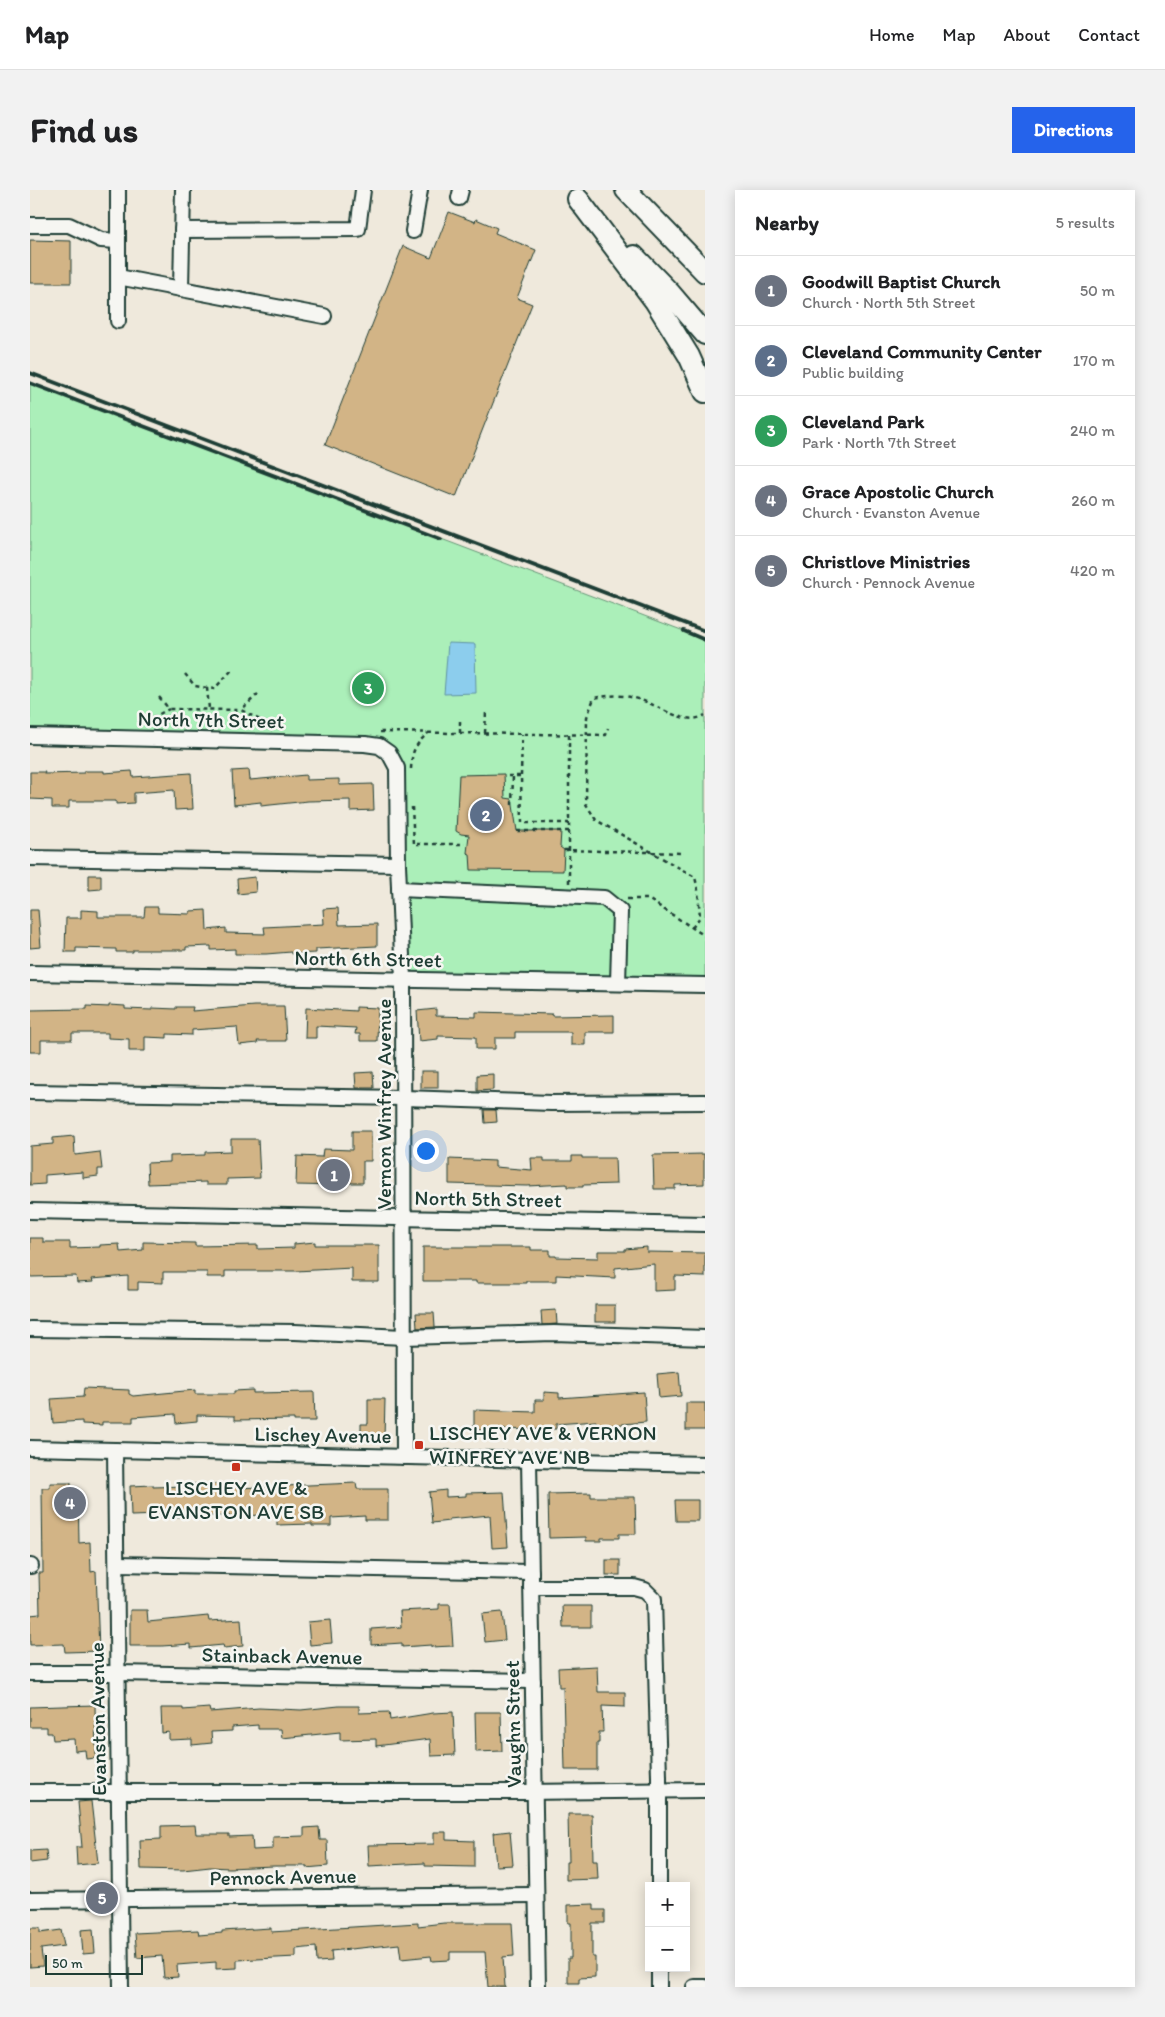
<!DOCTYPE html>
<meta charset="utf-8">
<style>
:root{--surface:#fff;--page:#f2f2f2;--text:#202124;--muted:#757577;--line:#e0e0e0;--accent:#2563eb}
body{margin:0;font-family:Itim,sans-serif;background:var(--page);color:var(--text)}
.controls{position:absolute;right:15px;bottom:15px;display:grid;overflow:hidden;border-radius:0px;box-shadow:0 2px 12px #0003}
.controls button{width:45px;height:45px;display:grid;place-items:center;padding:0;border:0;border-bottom:1px solid var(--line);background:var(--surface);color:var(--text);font:25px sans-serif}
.scale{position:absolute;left:15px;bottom:12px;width:98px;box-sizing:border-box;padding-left:5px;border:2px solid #1f3d34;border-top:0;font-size:14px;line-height:18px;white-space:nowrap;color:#1f3d34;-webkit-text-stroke:4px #f6f6f2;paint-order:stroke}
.you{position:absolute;left:395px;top:960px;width:18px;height:18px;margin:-12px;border:4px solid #fff;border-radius:50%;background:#1a73e8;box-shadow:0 0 0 8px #1a73e833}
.badge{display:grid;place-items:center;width:32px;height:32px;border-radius:50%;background:var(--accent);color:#fff;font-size:16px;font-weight:700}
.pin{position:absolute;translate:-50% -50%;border:2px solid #fff;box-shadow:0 1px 5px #0006}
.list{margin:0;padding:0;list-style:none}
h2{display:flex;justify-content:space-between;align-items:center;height:65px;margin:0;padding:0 20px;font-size:21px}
h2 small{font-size:16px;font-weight:400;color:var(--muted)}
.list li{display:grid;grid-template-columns:32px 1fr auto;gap:15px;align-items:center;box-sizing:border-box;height:70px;padding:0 20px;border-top:1px solid var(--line)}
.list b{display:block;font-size:19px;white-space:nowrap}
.list p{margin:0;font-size:16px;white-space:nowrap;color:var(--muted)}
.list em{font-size:16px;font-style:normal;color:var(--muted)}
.map{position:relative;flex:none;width:675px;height:1797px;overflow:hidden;border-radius:0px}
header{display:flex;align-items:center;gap:30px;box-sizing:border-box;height:70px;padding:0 25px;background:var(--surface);border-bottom:1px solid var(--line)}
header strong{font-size:24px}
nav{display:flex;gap:28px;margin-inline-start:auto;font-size:18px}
.intro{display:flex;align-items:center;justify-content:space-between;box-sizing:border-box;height:120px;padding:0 30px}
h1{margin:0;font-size:35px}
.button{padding:12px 22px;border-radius:0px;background:var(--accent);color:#fff;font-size:18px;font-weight:700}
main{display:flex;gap:30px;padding:0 30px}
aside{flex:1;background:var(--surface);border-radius:0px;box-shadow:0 2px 12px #0003}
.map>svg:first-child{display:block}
.green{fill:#abefb9;stroke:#659676}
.water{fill:#8ccded;stroke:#6093a3}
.building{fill:#d2b486;stroke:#1f3d34}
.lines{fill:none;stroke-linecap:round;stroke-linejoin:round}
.minor-casing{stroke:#1f3d34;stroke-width:18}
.highway-casing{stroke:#1f3d34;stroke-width:24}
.path{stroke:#1f3d34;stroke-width:2.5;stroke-dasharray:4 4;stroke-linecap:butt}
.minor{stroke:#f6f6f2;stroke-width:14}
.highway{stroke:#f6f6f2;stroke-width:20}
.rail{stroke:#1f3d34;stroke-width:4}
.poi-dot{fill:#c8321e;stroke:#f6f6f2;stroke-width:2}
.labels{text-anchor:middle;stroke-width:5;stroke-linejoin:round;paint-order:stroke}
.street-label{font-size:21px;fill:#1f3d34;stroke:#f6f6f2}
.poi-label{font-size:21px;fill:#1f3d34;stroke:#f6f6f2;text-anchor:start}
</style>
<header>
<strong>Map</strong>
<nav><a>Home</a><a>Map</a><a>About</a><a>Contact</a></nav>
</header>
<div class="intro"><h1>Find us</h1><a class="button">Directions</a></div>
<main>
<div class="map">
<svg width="675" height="1797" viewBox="0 0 675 1797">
<rect width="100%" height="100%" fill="#efe9dc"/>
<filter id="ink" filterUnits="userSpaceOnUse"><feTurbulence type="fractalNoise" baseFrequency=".02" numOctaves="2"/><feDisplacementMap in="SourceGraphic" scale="10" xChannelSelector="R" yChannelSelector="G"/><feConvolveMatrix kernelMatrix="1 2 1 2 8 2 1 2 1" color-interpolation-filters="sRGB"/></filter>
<g filter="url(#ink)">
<path class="green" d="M0,193L675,449V795L373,789L367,578L351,562L335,554L0,546Z"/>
<path class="water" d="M418,453L445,454L446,503L414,504Z"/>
<g class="building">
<path d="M419,22L445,32L446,29L467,38L465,43L506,60L487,108L502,114L426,307L295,255L373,56L401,68Z"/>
<path d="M0,50L41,51V93H0Z"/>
<path d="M219,580L220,590L276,585V590L309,589V595L343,594L344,620L320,621V610L278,611L231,616V612L204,615L202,581Z"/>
<path d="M54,581H74V583L102,581L103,587L161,583L163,619L145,620L144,600L104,603V613L86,614V611H39V618H22V610L0,609V582H15L14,584L54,583Z"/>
<path d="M474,584L475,608L482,609L487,641H531L530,657L534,660L533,681L441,680L440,664L437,663L439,645L431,644L426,641L429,585Z"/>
<path d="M59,685H71V699L59,700Z"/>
<path d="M225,687L226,702L208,704L207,689Z"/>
<path d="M115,717H128V723L160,724V721L176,720L177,740L196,738V743L235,744L234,737L294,734L293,719L308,718L309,735L347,734V756L286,759V763L261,764V762L236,764H205V759L181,760V756L156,757V760H103V762H86V759L46,758V762H35L36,728H51V720L68,721V727H114Z"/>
<path d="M0,720H8L11,757L0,758Z"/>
<path d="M79,815L95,816V819L122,820V818L146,819V817H163L162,821L224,816H254L256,851H227L228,853L209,855L207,837L162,840V845L137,844V848L115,847V861H99V849L78,848V843H42V850H11V862H0V820L57,819V816L79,817Z"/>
<path d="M326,817L348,818L347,851H330V844H325L326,838L286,836V848H275L276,818L326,821Z"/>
<path d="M406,819V826L446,827V822L522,824V826L584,825V842H555V855H541V842H485V848H465V859H446V847L408,846V849L389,851L387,821Z"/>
<rect x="391" y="881" width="17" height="17"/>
<path d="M343,882L344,898H326L325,883Z"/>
<path d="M463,884V900L447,901V885Z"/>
<path d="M454,920H466L467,932L455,933Z"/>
<path d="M322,941H341V971H333V993H312V996L266,995L267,966L292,967L293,959L322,960Z"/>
<path d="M44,946L45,965L70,962L72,979H68V986L53,988V982L15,985V994L0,995V956L23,954V948Z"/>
<path d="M201,949H228L230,988L197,989V995H176V992L118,994L117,973L140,972V966L175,965V962L201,961Z"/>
<path d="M674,964V994L645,995V999H624L623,965Z"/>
<path d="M542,966H552V968H585L586,994L553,995V997H537V994L497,996L419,994V969L465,971V977L502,980L501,968H514V971H542Z"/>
<path d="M0,1048H13V1052H40V1058L70,1057V1055L89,1054L90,1062L113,1060V1052L165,1053V1056L228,1055V1059L264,1058V1054L285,1052V1055H349V1092H322V1078L266,1081H195V1087H177V1082H133V1093L108,1092V1100H98V1086L62,1089L63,1092L47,1093L46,1086L0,1087Z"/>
<path d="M393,1057H501V1060H520V1066H526V1067L568,1068V1061H595V1059L617,1057V1062L675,1063V1087L645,1086V1100L624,1101V1074L585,1078V1088L526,1085V1091H496V1093H446V1091H393Z"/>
<rect x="565" y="1115" width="20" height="17"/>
<path d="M526,1120L527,1134L512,1135L511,1121Z"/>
<path d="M386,1123H404L405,1137L387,1138Z"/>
<path d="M649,1182L651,1206L629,1208L627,1184Z"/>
<path d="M54,1198L99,1200V1204L103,1206L165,1200V1204H204V1201L223,1200V1203L284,1202L285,1231H264V1229L205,1230V1226L167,1225V1231L146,1233L145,1224L103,1227V1232H72V1235L52,1234V1231L23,1233L21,1209L53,1207Z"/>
<path d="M514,1202L529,1203V1208L614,1202L616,1232L581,1235L582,1240L567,1241L566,1231L526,1234V1239L444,1240V1220L505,1222V1210H514Z"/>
<path d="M338,1209H355L354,1249H331V1234H338Z"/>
<rect x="656" y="1213" width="19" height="27"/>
<path d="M20,1293H41V1298H48L49,1353L60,1352L61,1382L66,1381L69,1461L35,1462L34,1454L0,1455V1425L10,1424L9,1383H13L12,1298H20Z"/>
<path d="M326,1293L327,1299H358V1330H335V1326L301,1328V1336H282V1334L247,1335V1325L130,1327V1325L101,1326L100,1296L123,1295V1297L158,1296V1294H207V1298Z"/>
<path d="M416,1300V1307L436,1306V1303L474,1302L478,1357L462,1358L460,1325L419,1329V1331L402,1333L399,1302Z"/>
<path d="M561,1303V1307H605L606,1344H589V1348H571V1351H556V1347L519,1348L518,1304Z"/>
<path d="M645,1310H668V1331H646Z"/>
<rect x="576" y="1370" width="14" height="15"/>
<path d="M409,1414H420L423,1456L401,1457V1455L372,1457V1453L341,1455V1439L371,1437L370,1421L409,1419Z"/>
<path d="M532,1416H561V1437H533Z"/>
<path d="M100,1420H117L118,1432L178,1426L179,1431L211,1429L213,1456L194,1458L193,1455L161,1458V1454L132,1456H100Z"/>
<path d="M472,1422L475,1450L455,1452L452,1424Z"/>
<path d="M300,1430L302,1453L280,1455L278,1432Z"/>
<path d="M567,1476L568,1502H595V1517L572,1516L573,1542H569V1553H567V1580H535L533,1497H529L528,1478Z"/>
<path d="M65,1515L66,1568L56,1569L55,1560L45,1561L44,1549L23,1550L22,1543H17V1537H0V1517Z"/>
<path d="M309,1516H329V1523L359,1522L360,1530L403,1523L423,1522L425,1565L401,1566L400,1549L346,1556V1549L310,1550V1542L252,1548L251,1539H228V1535L202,1537V1541L181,1542L182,1553L162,1555V1549L139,1550V1542L132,1543L131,1518H153V1520L179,1518L180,1522L229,1518L271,1520Z"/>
<path d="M445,1522H471L472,1561L446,1562Z"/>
<path d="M61,1611L68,1673L47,1675L46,1657H52L48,1612Z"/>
<path d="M538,1624H562L563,1671H567L568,1689L536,1690V1672H539Z"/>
<path d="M165,1635L166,1644H199V1647L222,1646L223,1660L243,1659V1647L274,1646V1638L289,1637L290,1650H297L298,1676L276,1678V1676H244L199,1678L180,1677L153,1680L111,1679L110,1650L131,1649V1636Z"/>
<path d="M480,1641L483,1675L466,1676L463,1643Z"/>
<path d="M404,1642H416V1650L444,1651V1677L395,1676V1673L339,1676L338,1655L404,1654Z"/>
<path d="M16,1660L17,1671L0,1673V1661Z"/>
<path d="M564,1714V1720H575V1733H562V1767H565V1787L549,1788V1793H538V1768H541V1733H538V1715Z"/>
<path d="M388,1733V1736L414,1733H482L484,1766L473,1767L475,1797H458L455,1762H420V1770L402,1771L401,1766L371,1769L369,1754L301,1761L302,1771L287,1772L286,1757L266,1759V1767L207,1770V1778L186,1779V1772L147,1775L148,1787L134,1788L132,1766L107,1768L105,1743L168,1740L169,1745L192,1743V1741L241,1738V1742Z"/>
<path d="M0,1738H10V1743L31,1740L34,1756L11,1759L13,1776L0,1777Z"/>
<path d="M63,1739L65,1763L53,1764L51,1740Z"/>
</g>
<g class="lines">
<g class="minor-casing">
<g id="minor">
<path d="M88,0V131"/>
<path d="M429,8L431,0"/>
<path d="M0,35H39L71,50L88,51"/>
<path d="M152,40L328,39L333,0"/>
<path d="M383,41L390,0"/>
<path d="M88,87L294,126"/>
<path d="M151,99L153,0"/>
<path d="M0,546L335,554L349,556L359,563L367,578L368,674L373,789L374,1267"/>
<path d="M0,668L368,674"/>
<path d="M369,699L574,708L590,721L588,793"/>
<path d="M0,783L675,795"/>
<path d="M0,902L374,908L521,913L675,912"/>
<path d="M0,1021L675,1034"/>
<path d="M0,1139L265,1142L374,1147L524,1143L675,1148"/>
<path d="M0,1258L675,1274"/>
<path d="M85,1260L91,1797"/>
<path d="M499,1270L508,1797"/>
<path d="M87,1374L501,1382"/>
<path d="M0,1376H1"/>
<path d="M501,1397H604L615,1400L624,1409L629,1587V1696"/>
<path d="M0,1483H88L503,1491"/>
<path d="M0,1602H492L675,1600"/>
<path d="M0,1710L506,1705"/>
<path d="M629,1778V1797"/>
<path d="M664,1797H675"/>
</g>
</g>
<g class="highway-casing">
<g id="highway">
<path d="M596,0L675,82"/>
<path d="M548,9L625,111L659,166L675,202"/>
<path d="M604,66L640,103L675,144"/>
</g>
</g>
<g class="path">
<path d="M155,484L165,496L184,499L202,480"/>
<path d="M177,498L179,519"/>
<path d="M228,504L211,520L245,538"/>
<path d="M129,507L139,519L211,520"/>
<path d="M108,535L139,519"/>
<path d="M350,542L576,545L578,538"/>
<path d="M430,543V530"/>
<path d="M455,543L456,522"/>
<path d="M381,579C382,561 384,556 398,543"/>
<path d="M478,586H491L492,633H539"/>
<path d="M491,586L492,544"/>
<path d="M482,615L483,586"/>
<path d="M382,617L384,654H435"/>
<path d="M487,641H539"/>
<path d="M534,660L654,663"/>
<path d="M539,693V544"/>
<path d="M597,709H618L675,746"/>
<path d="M662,738L670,727L668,700L665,687L566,630L556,614L557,527L564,508C580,505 595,504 611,510C630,516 656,537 675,525"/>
</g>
<use href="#minor" class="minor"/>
<use href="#highway" class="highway"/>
<g class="rail">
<path d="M0,183L675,441"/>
<path d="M0,193L411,349"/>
<path d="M654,441L675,450"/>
</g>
</g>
</g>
<g class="poi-dot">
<rect x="384" y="1250" width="10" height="10" rx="2.5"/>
<rect x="201" y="1272" width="10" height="10" rx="2.5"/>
</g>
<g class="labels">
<g class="street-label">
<text transform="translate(181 530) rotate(1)" y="7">North 7th Street</text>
<text transform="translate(338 769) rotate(1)" y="7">North 6th Street</text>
<text transform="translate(354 914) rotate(-90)" y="7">Vernon Winfrey Avenue</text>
<text transform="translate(458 1009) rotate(1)" y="7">North 5th Street</text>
<text transform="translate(293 1245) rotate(1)" y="7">Lischey Avenue</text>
<text transform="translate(252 1466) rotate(1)" y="7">Stainback Avenue</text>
<text transform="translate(68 1529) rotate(-91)" y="7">Evanston Avenue</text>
<text transform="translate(483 1534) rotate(-91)" y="7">Vaughn Street</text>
<text transform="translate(253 1687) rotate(-1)" y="7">Pennock Avenue</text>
</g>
<g class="poi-label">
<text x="399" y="1250">LISCHEY AVE &amp; VERNON<tspan x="399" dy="24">WINFREY AVE NB</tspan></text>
<text x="206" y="1305" text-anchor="middle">LISCHEY AVE &amp;<tspan x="206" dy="24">EVANSTON AVE SB</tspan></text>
</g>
</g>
</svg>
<div class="controls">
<button>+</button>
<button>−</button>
</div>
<div class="scale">50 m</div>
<div class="you"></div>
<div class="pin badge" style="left:304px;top:985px;background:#6b7280">1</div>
<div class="pin badge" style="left:456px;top:625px;background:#5c6f8a">2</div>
<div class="pin badge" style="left:338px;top:498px;background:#2e9e5b">3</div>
<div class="pin badge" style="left:40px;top:1313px;background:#6b7280">4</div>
<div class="pin badge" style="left:72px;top:1708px;background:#6b7280">5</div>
</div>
<aside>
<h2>Nearby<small>5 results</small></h2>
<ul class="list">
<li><span class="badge" style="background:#6b7280">1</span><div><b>Goodwill Baptist Church</b><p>Church · North 5th Street</p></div><em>50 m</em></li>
<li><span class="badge" style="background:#5c6f8a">2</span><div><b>Cleveland Community Center</b><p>Public building</p></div><em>170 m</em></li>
<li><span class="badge" style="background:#2e9e5b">3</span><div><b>Cleveland Park</b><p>Park · North 7th Street</p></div><em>240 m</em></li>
<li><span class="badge" style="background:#6b7280">4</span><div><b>Grace Apostolic Church</b><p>Church · Evanston Avenue</p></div><em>260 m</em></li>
<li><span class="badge" style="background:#6b7280">5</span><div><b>Christlove Ministries</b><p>Church · Pennock Avenue</p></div><em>420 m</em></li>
</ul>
</aside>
</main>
